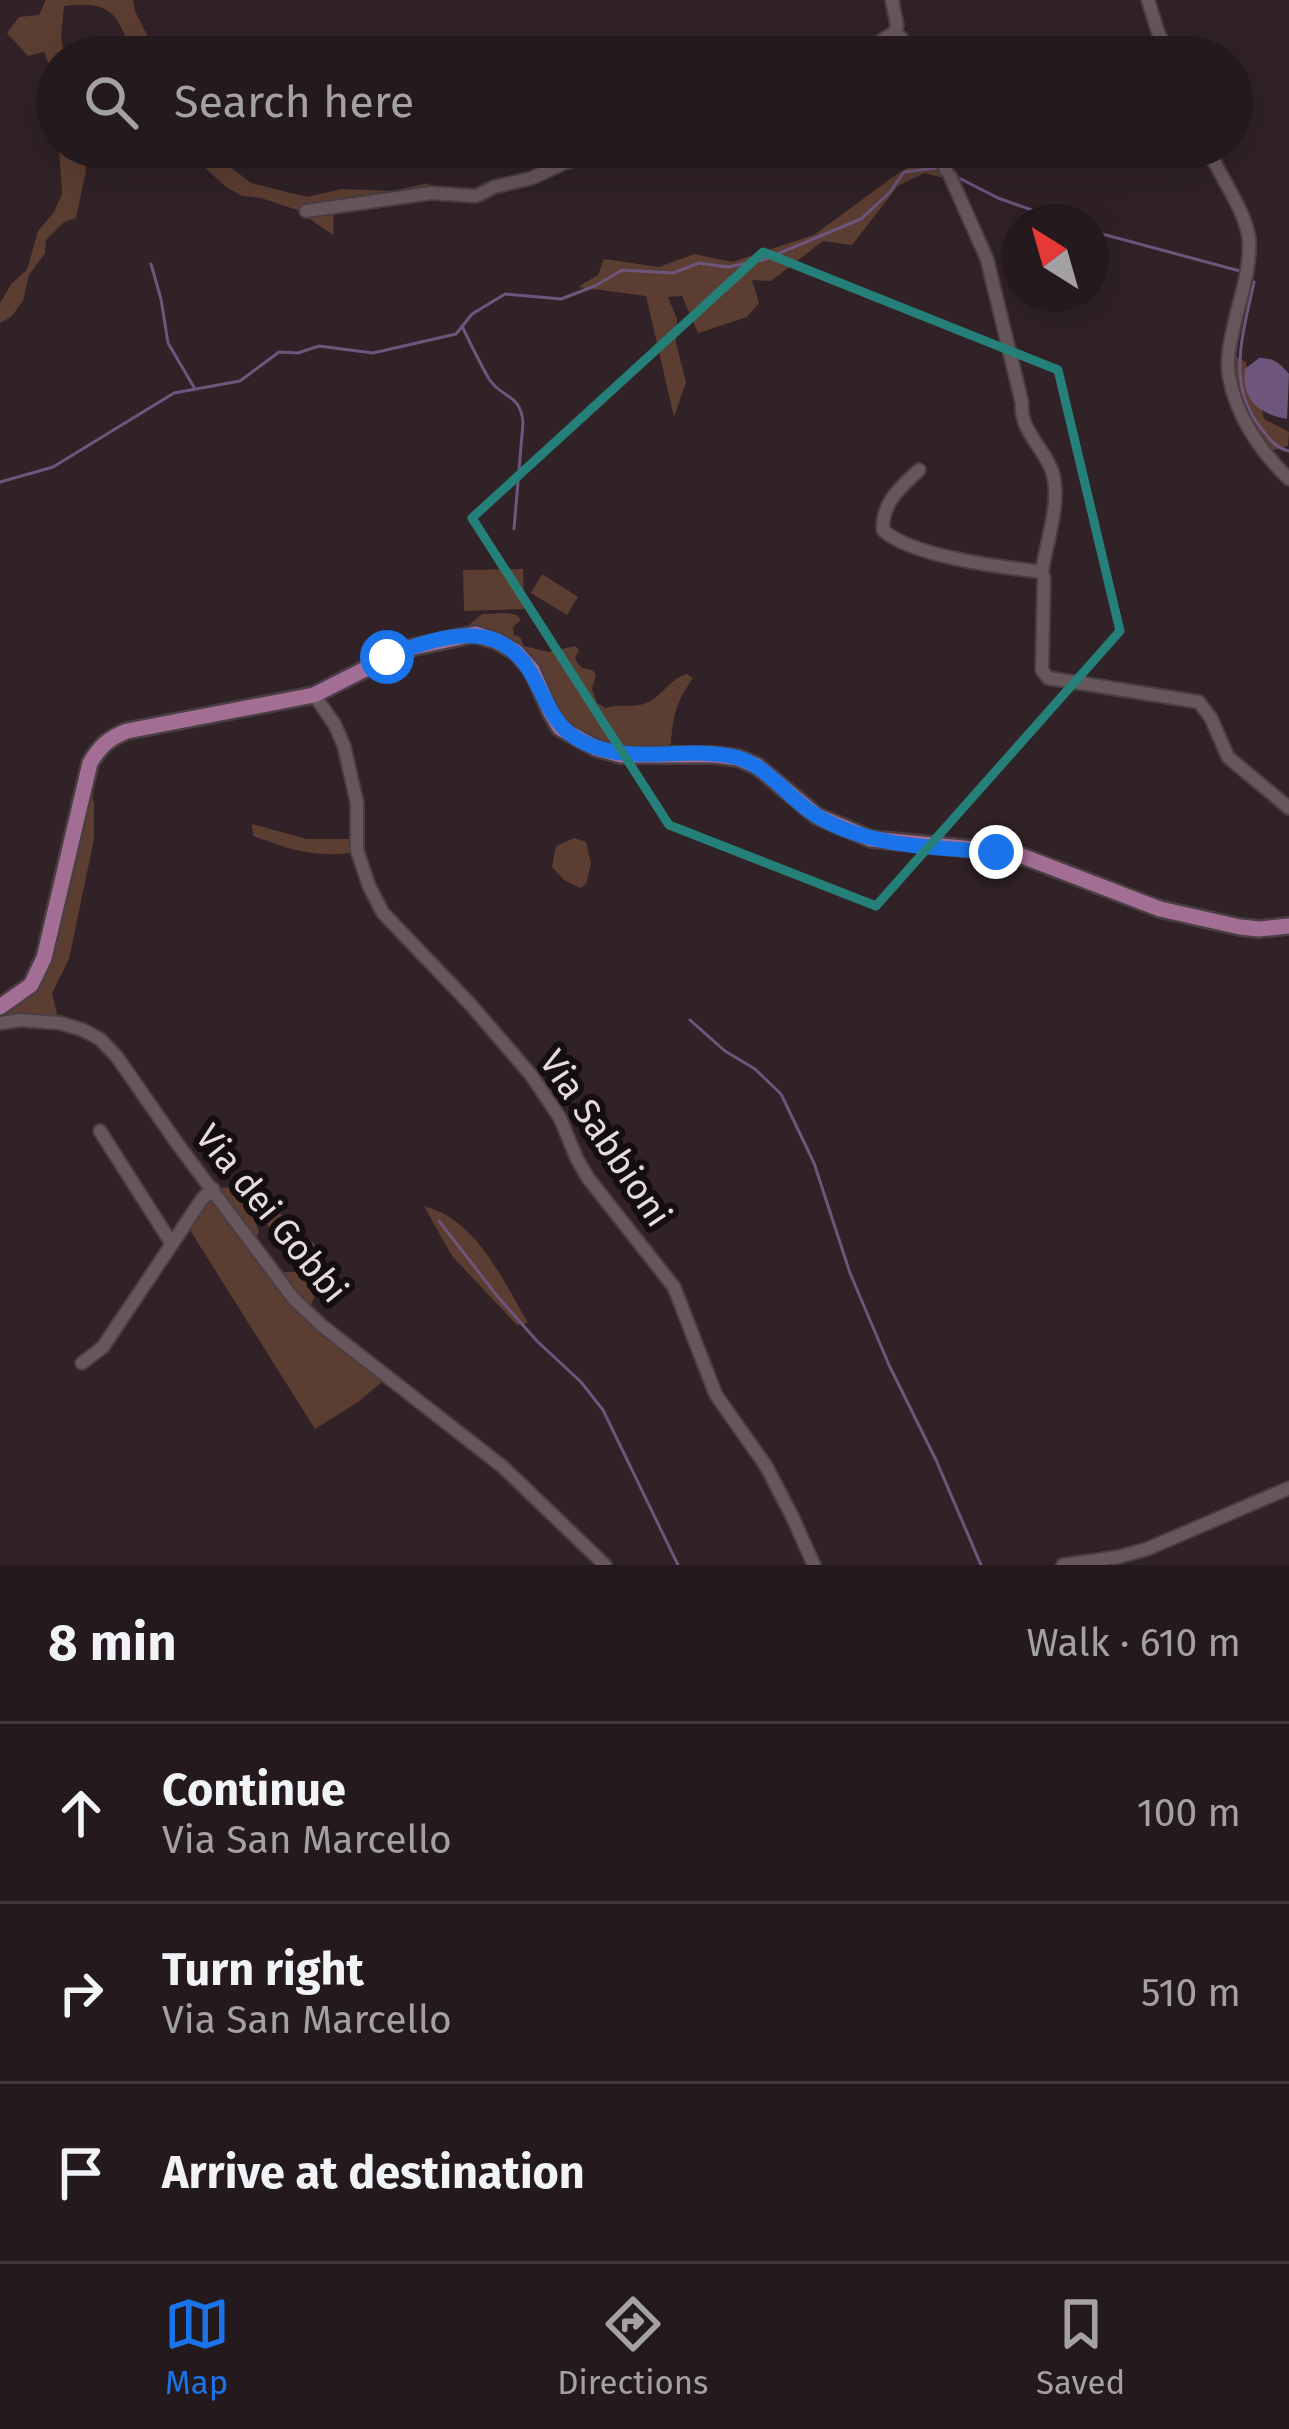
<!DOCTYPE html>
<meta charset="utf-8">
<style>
:root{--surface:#241a1d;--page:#2c2326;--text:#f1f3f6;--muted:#a3a1a4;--line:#41383b;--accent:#1a73e8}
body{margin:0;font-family:"Fira Sans",sans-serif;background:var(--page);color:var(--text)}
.compass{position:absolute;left:1001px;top:204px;width:108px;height:108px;border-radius:50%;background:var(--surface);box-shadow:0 12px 48px #0002;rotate:323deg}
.stop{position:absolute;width:36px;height:36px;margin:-27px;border:9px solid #1a73e8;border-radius:50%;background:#fff}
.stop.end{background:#1a73e8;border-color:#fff;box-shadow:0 3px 12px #0008}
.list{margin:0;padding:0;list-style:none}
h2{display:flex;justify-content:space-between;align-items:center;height:156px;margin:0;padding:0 48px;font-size:51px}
h2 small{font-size:39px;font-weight:400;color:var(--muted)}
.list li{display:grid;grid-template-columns:78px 1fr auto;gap:36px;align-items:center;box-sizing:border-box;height:180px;padding:0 48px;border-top:3px solid var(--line)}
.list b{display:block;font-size:45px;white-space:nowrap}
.list p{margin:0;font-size:39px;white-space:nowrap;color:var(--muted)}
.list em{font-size:39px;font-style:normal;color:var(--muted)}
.icon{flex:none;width:66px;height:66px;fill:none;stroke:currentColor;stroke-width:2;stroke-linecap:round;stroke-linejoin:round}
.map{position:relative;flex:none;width:1289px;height:1565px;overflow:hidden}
.search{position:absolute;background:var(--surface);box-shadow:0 12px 48px #0002;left:36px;right:36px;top:36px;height:132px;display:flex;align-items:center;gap:30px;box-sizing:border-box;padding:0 42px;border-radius:66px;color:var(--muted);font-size:45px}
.sheet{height:696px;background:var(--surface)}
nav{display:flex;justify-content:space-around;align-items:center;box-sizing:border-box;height:168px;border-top:3px solid var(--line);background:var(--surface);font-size:33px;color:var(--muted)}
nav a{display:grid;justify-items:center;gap:6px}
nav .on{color:var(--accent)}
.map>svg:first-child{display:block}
.green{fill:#5c3d31}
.water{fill:#6d557c}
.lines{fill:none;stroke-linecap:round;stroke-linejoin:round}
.stream{stroke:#6d557c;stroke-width:3}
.minor-casing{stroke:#493e42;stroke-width:16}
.major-casing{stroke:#493e42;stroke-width:20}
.minor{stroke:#67565b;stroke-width:12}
.major{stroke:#a26e93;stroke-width:15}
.route{stroke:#1a73e8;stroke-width:15}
.marked{fill:none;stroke:#248079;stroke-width:9;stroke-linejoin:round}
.labels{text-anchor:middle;stroke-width:12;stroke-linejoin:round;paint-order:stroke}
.street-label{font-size:36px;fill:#e6dcdf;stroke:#140e10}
</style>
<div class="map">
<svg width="1289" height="1565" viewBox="0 0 1289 1565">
<rect width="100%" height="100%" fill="#302227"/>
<g class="green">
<path d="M46,0H133L135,11L158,57H134C117,16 115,0 64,6L61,38L65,57H57V85L44,52L28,56L7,33L19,17L39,15Z"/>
<path d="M59,147H81L86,171L76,218L64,222L46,240L45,253L29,275L23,301L11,317L0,323V303L11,284L27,270L38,231L54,212L62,194Z"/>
<path d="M182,147H213L220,159L251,183L307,197L342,189L394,191L428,183L431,190L334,203L333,235L297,210L261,198L242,196L226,187Z"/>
<path d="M932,154L944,178L924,173L898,186L852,245L823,241L771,281L752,280L759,303L747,317L698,333L682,296L668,297L677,319L676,343L686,382L674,417L646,296L578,287L598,275L604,259L659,267L694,254L732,262L814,235L897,174Z"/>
<path d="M1236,357L1246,362C1249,383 1261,399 1264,419L1289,432L1288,446L1270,451C1252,423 1227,393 1236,357Z"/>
<path d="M523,569L524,609L464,611L463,570Z"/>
<path d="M542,574L578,597L567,615L531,593Z"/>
<path d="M508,613L517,615L521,620L513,627L514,635L520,637L524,646L548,652L575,646L579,650L575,658C579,667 583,669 592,670L596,674L592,689L597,703L606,708C620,703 632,709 646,703C662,697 669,679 687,674L693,678C676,703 673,714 671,744L662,748L612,747L569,730L536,671L470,630L469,625L482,614Z"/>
<path d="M88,784L94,802V839L69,959L52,993L58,1018L0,1020V1011L28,995Z"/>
<path d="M252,824L307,839H355L354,852C316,859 288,849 253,836Z"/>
<path d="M574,838L586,842L591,863L586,884L580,888L564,880L552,867L556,846Z"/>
<path d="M217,1187L242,1189L270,1200L291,1227L314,1243L323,1279L309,1309L277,1272H295C298,1249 294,1248 277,1235C268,1227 264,1218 253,1212L259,1233L253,1241Z"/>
<path d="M212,1193L294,1303L384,1380L358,1402L315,1429L188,1227Z"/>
<path d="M424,1206C477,1220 502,1279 528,1323L517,1325L452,1256Z"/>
</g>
<path class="water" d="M1259,358C1274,358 1279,362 1289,374L1287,419C1258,414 1241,399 1245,369Z"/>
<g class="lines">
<g class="stream">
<path d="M957,177L998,198L1066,222"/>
<path d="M1091,231L1240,271"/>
<path d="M151,264L161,299L168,343L195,389"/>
<path d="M1254,282C1244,330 1225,385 1261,428C1270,439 1275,448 1289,451"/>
<path d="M462,326C470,343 480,363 489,379C502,399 521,393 523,423L514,529"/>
<path d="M0,482L53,467L174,393L240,381L279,352L298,353L319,346L373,353L456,334L472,314L505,294L561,299L595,286L622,270L673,273L699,263L728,267L763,260L861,219L889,193L904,172L937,168"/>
<path d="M690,1020L725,1051L755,1069L781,1094L814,1163L850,1273L889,1365L936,1460L981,1565"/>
<path d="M439,1221L498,1297L537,1341L581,1382L603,1410L678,1565"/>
</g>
<g class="minor-casing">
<g id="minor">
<path d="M1148,0L1158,32L1169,57"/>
<path d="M895,32L902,39L908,57"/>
<path d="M855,57L895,32L897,25L892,0"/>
<path d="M935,147L946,170"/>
<path d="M1207,147C1219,175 1246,211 1249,239C1251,268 1241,294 1235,321C1231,339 1226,358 1229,376C1236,416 1261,452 1289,479"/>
<path d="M950,176L987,259L1022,403C1019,431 1046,449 1053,474C1061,504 1046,542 1042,572"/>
<path d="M306,211L431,193L476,196L494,187L532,178L562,164L610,147"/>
<path d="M919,470C900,488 882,502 883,530C912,557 1002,567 1042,572L1044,579L1042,670L1048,678L1199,702L1211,718L1228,757L1289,808"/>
<path d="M314,695L335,725L344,746L357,803V850L369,886L383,913L471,1005L531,1075L560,1118L577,1159L588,1178L674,1287L716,1395L766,1466L792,1516L814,1565"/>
<path d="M0,1023L20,1020L60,1023L83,1030L100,1039L117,1057L179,1146L293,1298L321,1325L503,1467L605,1565"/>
<path d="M100,1131L172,1244"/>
<path d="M82,1363L103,1347L202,1199L213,1189"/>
<path d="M1063,1565L1118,1557L1147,1549L1289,1488"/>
</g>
</g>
<g class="major-casing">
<path id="major" d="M0,1007L31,985L44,958L90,763C100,746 109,738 127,731L314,695L405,649L475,634L497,641L516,652L532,670L551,713L560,728L596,748L621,755H715L738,758L757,766L817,816L871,839L1014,853L1160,909L1240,927L1259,929L1289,926"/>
</g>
<use href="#minor" class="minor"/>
<use href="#major" class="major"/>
</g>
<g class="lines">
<path class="route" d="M387,657C417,644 462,628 494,640C545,660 536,718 581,741C630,767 684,745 735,757C768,765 789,800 817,816C870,848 936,847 996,852"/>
</g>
<path class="marked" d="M763,252L1058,370L1120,631L876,906L669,825L472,518Z"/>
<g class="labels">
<g class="street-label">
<text transform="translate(606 1138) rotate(56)" y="13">Via Sabbioni</text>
<text transform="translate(272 1213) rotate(51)" y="13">Via dei Gobbi</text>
</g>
</g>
</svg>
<svg class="compass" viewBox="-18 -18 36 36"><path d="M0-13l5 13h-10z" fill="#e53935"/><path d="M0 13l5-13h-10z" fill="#a3a1a4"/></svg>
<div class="stop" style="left:387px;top:657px"></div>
<div class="stop end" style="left:996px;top:852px"></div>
<div class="search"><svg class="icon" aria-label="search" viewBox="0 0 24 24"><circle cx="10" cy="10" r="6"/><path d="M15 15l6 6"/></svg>Search here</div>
</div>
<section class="sheet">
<h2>8 min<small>Walk · 610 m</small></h2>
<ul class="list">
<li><svg class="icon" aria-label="ahead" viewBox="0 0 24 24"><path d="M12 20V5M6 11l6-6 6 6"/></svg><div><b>Continue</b><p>Via San Marcello</p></div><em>100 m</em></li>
<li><svg class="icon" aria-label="right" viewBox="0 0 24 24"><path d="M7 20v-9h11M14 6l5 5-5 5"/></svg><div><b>Turn right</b><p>Via San Marcello</p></div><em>510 m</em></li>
<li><svg class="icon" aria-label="arrive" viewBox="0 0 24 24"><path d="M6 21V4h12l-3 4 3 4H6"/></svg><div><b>Arrive at destination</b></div></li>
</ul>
</section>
<nav>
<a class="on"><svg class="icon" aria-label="map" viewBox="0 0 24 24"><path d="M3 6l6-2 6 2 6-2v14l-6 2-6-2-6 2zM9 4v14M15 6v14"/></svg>Map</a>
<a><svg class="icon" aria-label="directions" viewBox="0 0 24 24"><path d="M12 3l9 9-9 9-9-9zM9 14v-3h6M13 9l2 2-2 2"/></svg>Directions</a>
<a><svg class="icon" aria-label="saved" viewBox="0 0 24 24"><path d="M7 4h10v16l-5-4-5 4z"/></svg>Saved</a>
</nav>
